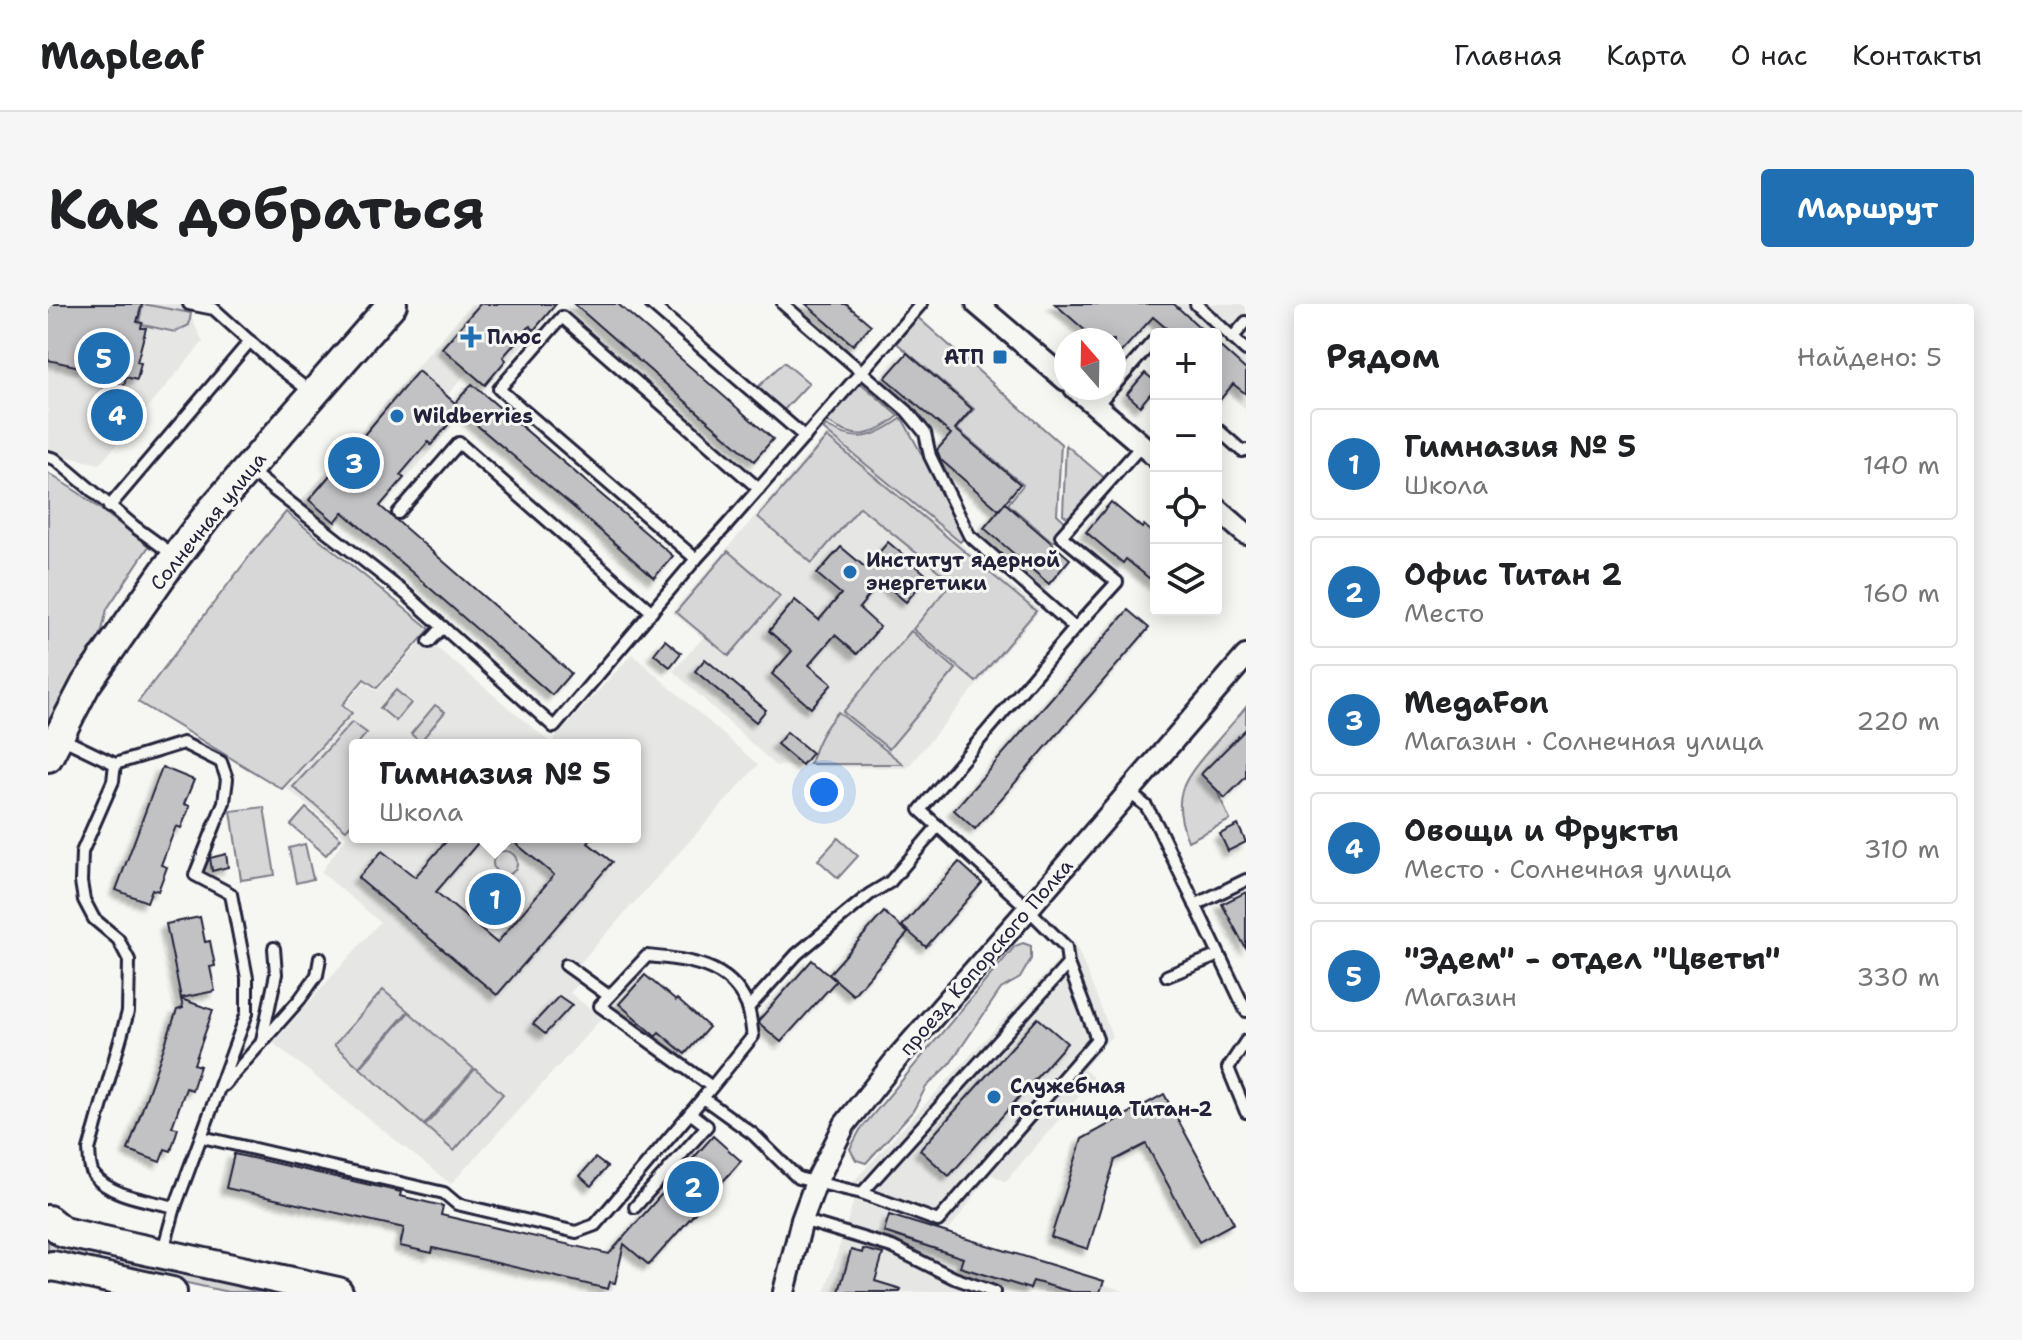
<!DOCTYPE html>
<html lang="ru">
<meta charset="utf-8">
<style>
:root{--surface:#fff;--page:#f6f6f6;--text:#202124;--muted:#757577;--line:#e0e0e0;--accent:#1f6fb2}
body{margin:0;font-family:"Shantell Sans",sans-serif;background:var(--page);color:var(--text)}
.controls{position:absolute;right:24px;top:24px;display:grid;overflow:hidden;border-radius:8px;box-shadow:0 4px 20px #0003}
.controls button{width:72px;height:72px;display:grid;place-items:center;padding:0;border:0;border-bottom:2px solid var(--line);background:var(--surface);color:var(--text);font:40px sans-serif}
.compass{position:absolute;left:1006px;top:24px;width:72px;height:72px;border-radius:50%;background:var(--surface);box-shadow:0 4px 20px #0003;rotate:340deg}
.you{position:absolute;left:776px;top:488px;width:28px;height:28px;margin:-20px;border:6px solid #fff;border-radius:50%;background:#1a73e8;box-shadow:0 0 0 12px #1a73e833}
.badge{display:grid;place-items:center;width:52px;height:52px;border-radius:50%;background:var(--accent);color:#fff;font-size:26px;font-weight:700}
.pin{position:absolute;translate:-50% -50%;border:4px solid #fff;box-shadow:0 2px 8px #0006}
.popup{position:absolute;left:301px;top:435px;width:292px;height:104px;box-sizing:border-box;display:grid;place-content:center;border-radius:8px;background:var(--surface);filter:drop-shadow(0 2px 6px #0005);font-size:26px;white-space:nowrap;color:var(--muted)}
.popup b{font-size:30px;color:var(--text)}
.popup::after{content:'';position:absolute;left:50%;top:100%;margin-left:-16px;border:16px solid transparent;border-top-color:var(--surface)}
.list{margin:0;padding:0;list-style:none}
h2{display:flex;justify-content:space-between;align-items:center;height:104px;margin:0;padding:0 32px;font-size:34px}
h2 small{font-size:26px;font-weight:400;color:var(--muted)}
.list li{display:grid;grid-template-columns:52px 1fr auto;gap:24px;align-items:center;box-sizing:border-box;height:112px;margin:0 16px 16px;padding:0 16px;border:2px solid var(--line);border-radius:8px}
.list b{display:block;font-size:30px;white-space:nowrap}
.list p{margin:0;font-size:26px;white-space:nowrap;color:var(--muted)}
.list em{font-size:26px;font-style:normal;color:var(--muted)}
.icon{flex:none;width:44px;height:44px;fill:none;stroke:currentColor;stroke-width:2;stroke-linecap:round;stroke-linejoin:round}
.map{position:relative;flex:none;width:1198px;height:988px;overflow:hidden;border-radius:8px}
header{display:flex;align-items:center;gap:48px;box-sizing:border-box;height:112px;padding:0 40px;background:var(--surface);border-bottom:2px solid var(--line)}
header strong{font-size:38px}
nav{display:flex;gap:44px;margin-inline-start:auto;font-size:28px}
.intro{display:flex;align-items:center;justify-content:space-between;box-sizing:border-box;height:192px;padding:0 48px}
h1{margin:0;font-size:56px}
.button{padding:20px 36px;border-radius:8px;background:var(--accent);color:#fff;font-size:28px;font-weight:700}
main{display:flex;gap:48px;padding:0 48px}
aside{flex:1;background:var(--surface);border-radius:8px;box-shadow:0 4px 20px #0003}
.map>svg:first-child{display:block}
.built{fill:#e6e6e4;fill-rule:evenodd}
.green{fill:#d7d7d7;stroke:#7c7c89;stroke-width:2}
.building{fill:#c2c2c4;stroke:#22223b;stroke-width:2;filter:url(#shadow)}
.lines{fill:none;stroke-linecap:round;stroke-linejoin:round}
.lane-casing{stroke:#22223b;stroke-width:16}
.street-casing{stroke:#22223b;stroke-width:26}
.secondary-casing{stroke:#22223b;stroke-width:34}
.lane{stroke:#f6f6f2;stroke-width:10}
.street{stroke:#f6f6f2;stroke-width:20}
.secondary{stroke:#f6f6f2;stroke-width:28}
.poi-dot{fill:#1f6fb2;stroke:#f6f6f2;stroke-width:3}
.labels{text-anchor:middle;stroke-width:6;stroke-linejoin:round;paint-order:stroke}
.poi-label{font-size:20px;font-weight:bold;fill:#22223b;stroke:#f6f6f2;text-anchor:start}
.street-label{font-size:20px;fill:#22223b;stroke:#f6f6f2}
</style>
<header>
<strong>Mapleaf</strong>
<nav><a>Главная</a><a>Карта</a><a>О нас</a><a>Контакты</a></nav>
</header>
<div class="intro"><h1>Как добраться</h1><a class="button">Маршрут</a></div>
<main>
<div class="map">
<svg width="1198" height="988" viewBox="0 0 1198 988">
<defs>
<filter id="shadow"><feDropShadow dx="-5.5" dy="5.5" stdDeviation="2" flood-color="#0004"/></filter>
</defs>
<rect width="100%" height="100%" fill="#f6f6f2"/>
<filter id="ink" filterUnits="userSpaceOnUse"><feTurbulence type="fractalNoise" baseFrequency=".0125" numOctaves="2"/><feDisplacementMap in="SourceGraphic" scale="16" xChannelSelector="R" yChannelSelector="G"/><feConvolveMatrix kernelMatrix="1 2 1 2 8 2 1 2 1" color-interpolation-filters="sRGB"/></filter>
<g filter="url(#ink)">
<g class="built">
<path d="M0,0H145L143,13L155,38L52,160L0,149Z"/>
<path d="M423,0H510L446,74L427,59L390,102L408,118L342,193L324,179L286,224L252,198Z"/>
<path d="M1073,0H1198V105L1168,80V30H1109Z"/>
<path d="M779,129L992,306L859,464L728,462L625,367L655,334L624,308Z"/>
<path d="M377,334L503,439L584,350L710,461L531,660L541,668L522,689L554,714L403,880L225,739L332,618L273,568L298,533L238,484L306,409L297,401L317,378L329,387ZM307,441H587V533H307Z"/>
<path d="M1027,638L1064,732L1036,765L1046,775L957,878L943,870L901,926L794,890Z"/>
<path d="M806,896L1079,988H777Z"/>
</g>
<g class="green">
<path d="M95,0L143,9L141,21L127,28L95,21V19L91,18Z"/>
<path d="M867,11L1013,140L1009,210L1020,220L1005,238L960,200L975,181L909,125L926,105L845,36Z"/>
<path d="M736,58L761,79L733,109L707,86Z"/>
<path d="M809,76L851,112C820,136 807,136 774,115Z"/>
<path d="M854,114L918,232L912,238L775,125L778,122C809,140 826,134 854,114Z"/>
<path d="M779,133L988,307L928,378L865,325L904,278L812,203L764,259L710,213Z"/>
<path d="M1018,141L1059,176L1024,217L1015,210Z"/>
<path d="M0,169L31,189L101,242L59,305L53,331L0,422Z"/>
<path d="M238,208L382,325L329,384L316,375L294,401L304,409L234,485L90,398L204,249Z"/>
<path d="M680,247L732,292L681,352L628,308Z"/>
<path d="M863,327L908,365L841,445L795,408Z"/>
<path d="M348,386L363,399L348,417L332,404Z"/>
<path d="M387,401L397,408L372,438L363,430Z"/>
<path d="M1198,403V461L1170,489L1182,516L1140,537C1123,494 1133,479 1161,446C1173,432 1186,418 1198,403Z"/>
<path d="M790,408L855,460H762C768,439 775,425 790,408Z"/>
<path d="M304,418L319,429L302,448L307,458V516L298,526L245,483Z"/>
<path d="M216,503L227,571L193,576L183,507Z"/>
<path d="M258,504L293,534L278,551L243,521Z"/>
<path d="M790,534L810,552L790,574L770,556Z"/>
<path d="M257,540L265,575L248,579L241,544Z"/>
<circle cx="457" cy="559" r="12"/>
<path d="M975,639L983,642V655L972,674L953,685L901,761L878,783L865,807L818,859L808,856L802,845L812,826L967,642Z"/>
<path d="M335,686L360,707L311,763L286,741Z"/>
<path d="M361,708L426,765L376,821L312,764Z"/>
<path d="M427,765L455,790L406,847L377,822Z"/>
<path d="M0,932L52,949L49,960L0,952Z"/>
<path d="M69,953L232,988H180L66,963Z"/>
</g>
<g class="building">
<path d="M0,0H94L89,18L94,19L93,24H98L89,58L93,59L89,76L78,73L76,82L48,75L50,67L0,56Z"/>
<path d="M432,0H508L486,26L482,22L455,53L458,56L437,81L394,44Z"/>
<path d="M526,0H570L725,135L706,157Z"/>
<path d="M758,0H798L823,21L805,41Z"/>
<path d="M1007,0H1126L1159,30H1125L1105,13L1066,56V36H1048Z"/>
<path d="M1168,39L1198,66V90L1185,80L1168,101Z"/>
<path d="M859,49L924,105L907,125L972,180L951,206L893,156L889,146L903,130L837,74Z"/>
<path d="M370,67L407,99L424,80L625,252L606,274L529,206L412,107L383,141L380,138L352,171L356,174L332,202L523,369L504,391L295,208L287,218L261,196Z"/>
<path d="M1097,69L1108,78V83L1092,102L1079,90Z"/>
<path d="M1063,198L1094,224L1096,221L1108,232V280L1078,255L1075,259L1038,228Z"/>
<path d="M957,199L1022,255L1001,280L936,224Z"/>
<path d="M840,238L880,272L858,298L833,277L811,304L832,323L809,350L787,331L761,361L784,380L763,404L724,370L744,347L721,327L747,296L771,316L793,290L769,270L793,243L818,264Z"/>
<path d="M1080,306L1101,324L927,525L906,506Z"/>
<path d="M617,336L633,349L622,363L606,350Z"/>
<path d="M657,355L718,406L708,418L647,367Z"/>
<path d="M1198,425V473L1177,494L1153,470Z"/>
<path d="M739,428L764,449L754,461L729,440Z"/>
<path d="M114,463L146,476L136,500L142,502L133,524L128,522L113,561L119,563L110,587L104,585L99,598L68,586Z"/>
<path d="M1190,521L1198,538L1180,547L1172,530Z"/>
<path d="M402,533H435L388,588L449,639L506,571L460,533H545L540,539L564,558L449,691L310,574L334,547L367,573Z"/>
<path d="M178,550L180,563L164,567L162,554Z"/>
<path d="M911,558L934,579L878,643L854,622Z"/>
<path d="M1198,588V645L1174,600Z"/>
<path d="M836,608L860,629L805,691L781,670Z"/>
<path d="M152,613L157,638L162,637L167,662L162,663L167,687L133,694L118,620Z"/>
<path d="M764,656L788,677L733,738L711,719V716Z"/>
<path d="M597,671L628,697L629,695L661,723L637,750L611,728L608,732L571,700Z"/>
<path d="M511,692L524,701L497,730L485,720Z"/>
<path d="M133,695L165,706L146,760L152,762L144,786L138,784L124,823L130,824L123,847L117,845L112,858L80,846L129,706L135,704Z"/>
<path d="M990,714L1019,739L901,872L872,846Z"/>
<path d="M1116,790L1186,919L1151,938L1098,840L1067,856L1040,945L1003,933L1034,835Z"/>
<path d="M665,832L693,857L601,961L576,940L567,979L562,978L560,985L385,944L384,949L352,942L356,924L178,884L186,850L353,888L352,892L395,902L393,911L561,950Z"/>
<path d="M547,854L559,863L543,882L532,872Z"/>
<path d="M841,911L991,957L1056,977L1052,988H1024L985,977L982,985L912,963L915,954L836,928Z"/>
<path d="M815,945L835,950L827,977L853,985L852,988H791L803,946L814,949Z"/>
</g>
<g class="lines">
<g class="lane-casing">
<g id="lane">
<path d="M141,0L166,5L228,61L264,89"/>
<path d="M603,0L757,133"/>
<path d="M1148,0L1198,46"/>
<path d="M1184,34L1198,18"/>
<path d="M1066,82L1107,35"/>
<path d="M1048,102L1064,84"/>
<path d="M1168,124L1194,147L1198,146"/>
<path d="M0,153L7,155L87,223L127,252"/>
<path d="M202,167L358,290L506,423L648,255L679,221L873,0"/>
<path d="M61,203L202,37"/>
<path d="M350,209L411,139L604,308"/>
<path d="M648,255L451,85L514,13L711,185"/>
<path d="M1027,324L1069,278L1013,232L1094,141"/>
<path d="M381,338L395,323"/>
<path d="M11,433L67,460L135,439L173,458L179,475L176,498L147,571L183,590L199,674V709L127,903L114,950"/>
<path d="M67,460L65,477L34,548L33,578L36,596L46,615L70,635L81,656L80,708L41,846C42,854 41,865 46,871C61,892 103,897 127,903"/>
<path d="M1081,488L1098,502L1109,521L1198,707"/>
<path d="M1147,601L1198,576"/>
<path d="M518,661L561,692"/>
<path d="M1119,672L1171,651"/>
<path d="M700,704L749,650L822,590L842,578L890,522"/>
<path d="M214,736L228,670L226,644"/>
<path d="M1198,737L1180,764L1198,808"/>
<path d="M176,781L252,695L269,671L272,654"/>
<path d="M655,794L705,732C703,722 703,711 699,701C681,659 639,656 599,652L552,702L664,783"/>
<path d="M154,833L396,889L409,900L528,928L547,921L655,794L705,830L750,874L814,889L890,917L1049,735L1020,660L1018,643L972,597L872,506L1027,324L921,231L882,152L877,129L859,107L735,0"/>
<path d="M814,889L1020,660"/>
<path d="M587,903L659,822L642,809"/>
<path d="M754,916L844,943L906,974L946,988"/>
</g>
</g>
<g class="street-casing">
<g id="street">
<path d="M929,0L1018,76"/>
<path d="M1027,84L1108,153"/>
<path d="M1168,204L1198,230"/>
<path d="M736,988L754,916L768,878L797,820L851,752L980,605L1198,352"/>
</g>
</g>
<g class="secondary-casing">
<g id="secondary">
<path d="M0,453L38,380L119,264L163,207L344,0"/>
<path d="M0,916L15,928L290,988"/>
<path d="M0,963L5,962L124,988"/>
</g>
</g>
<use href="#lane" class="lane"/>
<use href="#street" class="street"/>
<use href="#secondary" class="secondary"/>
</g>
</g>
<g class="poi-dot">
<path d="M419 21h8v8h8v8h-8v8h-8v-8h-8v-8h8z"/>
<rect x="944" y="45" width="16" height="16" rx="4"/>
<circle cx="349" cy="112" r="8"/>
<circle cx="802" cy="268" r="8"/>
<circle cx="946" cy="793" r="8"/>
</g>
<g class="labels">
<g class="poi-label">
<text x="439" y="40">Плюс</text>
<text x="936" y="60" text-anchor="end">АТП</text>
<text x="365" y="119">Wildberries</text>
<text x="818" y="263">Институт ядерной<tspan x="818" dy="23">энергетики</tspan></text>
<text x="962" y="789">Служебная<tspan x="962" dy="23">гостиница Титан-2</tspan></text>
</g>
<g class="street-label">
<text transform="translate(160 217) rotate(-51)" y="7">Солнечная улица</text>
<text transform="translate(938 653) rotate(-49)" y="7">проезд Копорского Полка</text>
</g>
</g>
</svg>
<div class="controls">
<button>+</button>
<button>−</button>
<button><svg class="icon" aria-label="locate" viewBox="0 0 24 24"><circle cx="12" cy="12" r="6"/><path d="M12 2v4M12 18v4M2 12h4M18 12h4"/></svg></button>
<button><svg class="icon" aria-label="layers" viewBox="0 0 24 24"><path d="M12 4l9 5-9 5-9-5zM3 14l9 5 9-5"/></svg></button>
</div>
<svg class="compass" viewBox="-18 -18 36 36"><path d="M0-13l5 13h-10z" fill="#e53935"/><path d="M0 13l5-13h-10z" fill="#757577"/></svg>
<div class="you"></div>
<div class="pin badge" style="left:447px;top:595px">1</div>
<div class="popup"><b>Гимназия № 5</b>Школа</div>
<div class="pin badge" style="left:645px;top:883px">2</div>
<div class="pin badge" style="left:306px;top:159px">3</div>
<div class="pin badge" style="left:69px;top:111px">4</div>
<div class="pin badge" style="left:56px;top:54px">5</div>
</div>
<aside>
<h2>Рядом<small>Найдено: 5</small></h2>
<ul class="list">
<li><span class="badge">1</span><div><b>Гимназия № 5</b><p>Школа</p></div><em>140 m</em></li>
<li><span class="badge">2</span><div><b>Офис Титан 2</b><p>Место</p></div><em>160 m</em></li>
<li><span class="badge">3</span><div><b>MegaFon</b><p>Магазин · Солнечная улица</p></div><em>220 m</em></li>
<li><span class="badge">4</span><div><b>Овощи и Фрукты</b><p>Место · Солнечная улица</p></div><em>310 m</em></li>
<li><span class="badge">5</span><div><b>&quot;Эдем&quot; - отдел &quot;Цветы&quot;</b><p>Магазин</p></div><em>330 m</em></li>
</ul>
</aside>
</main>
